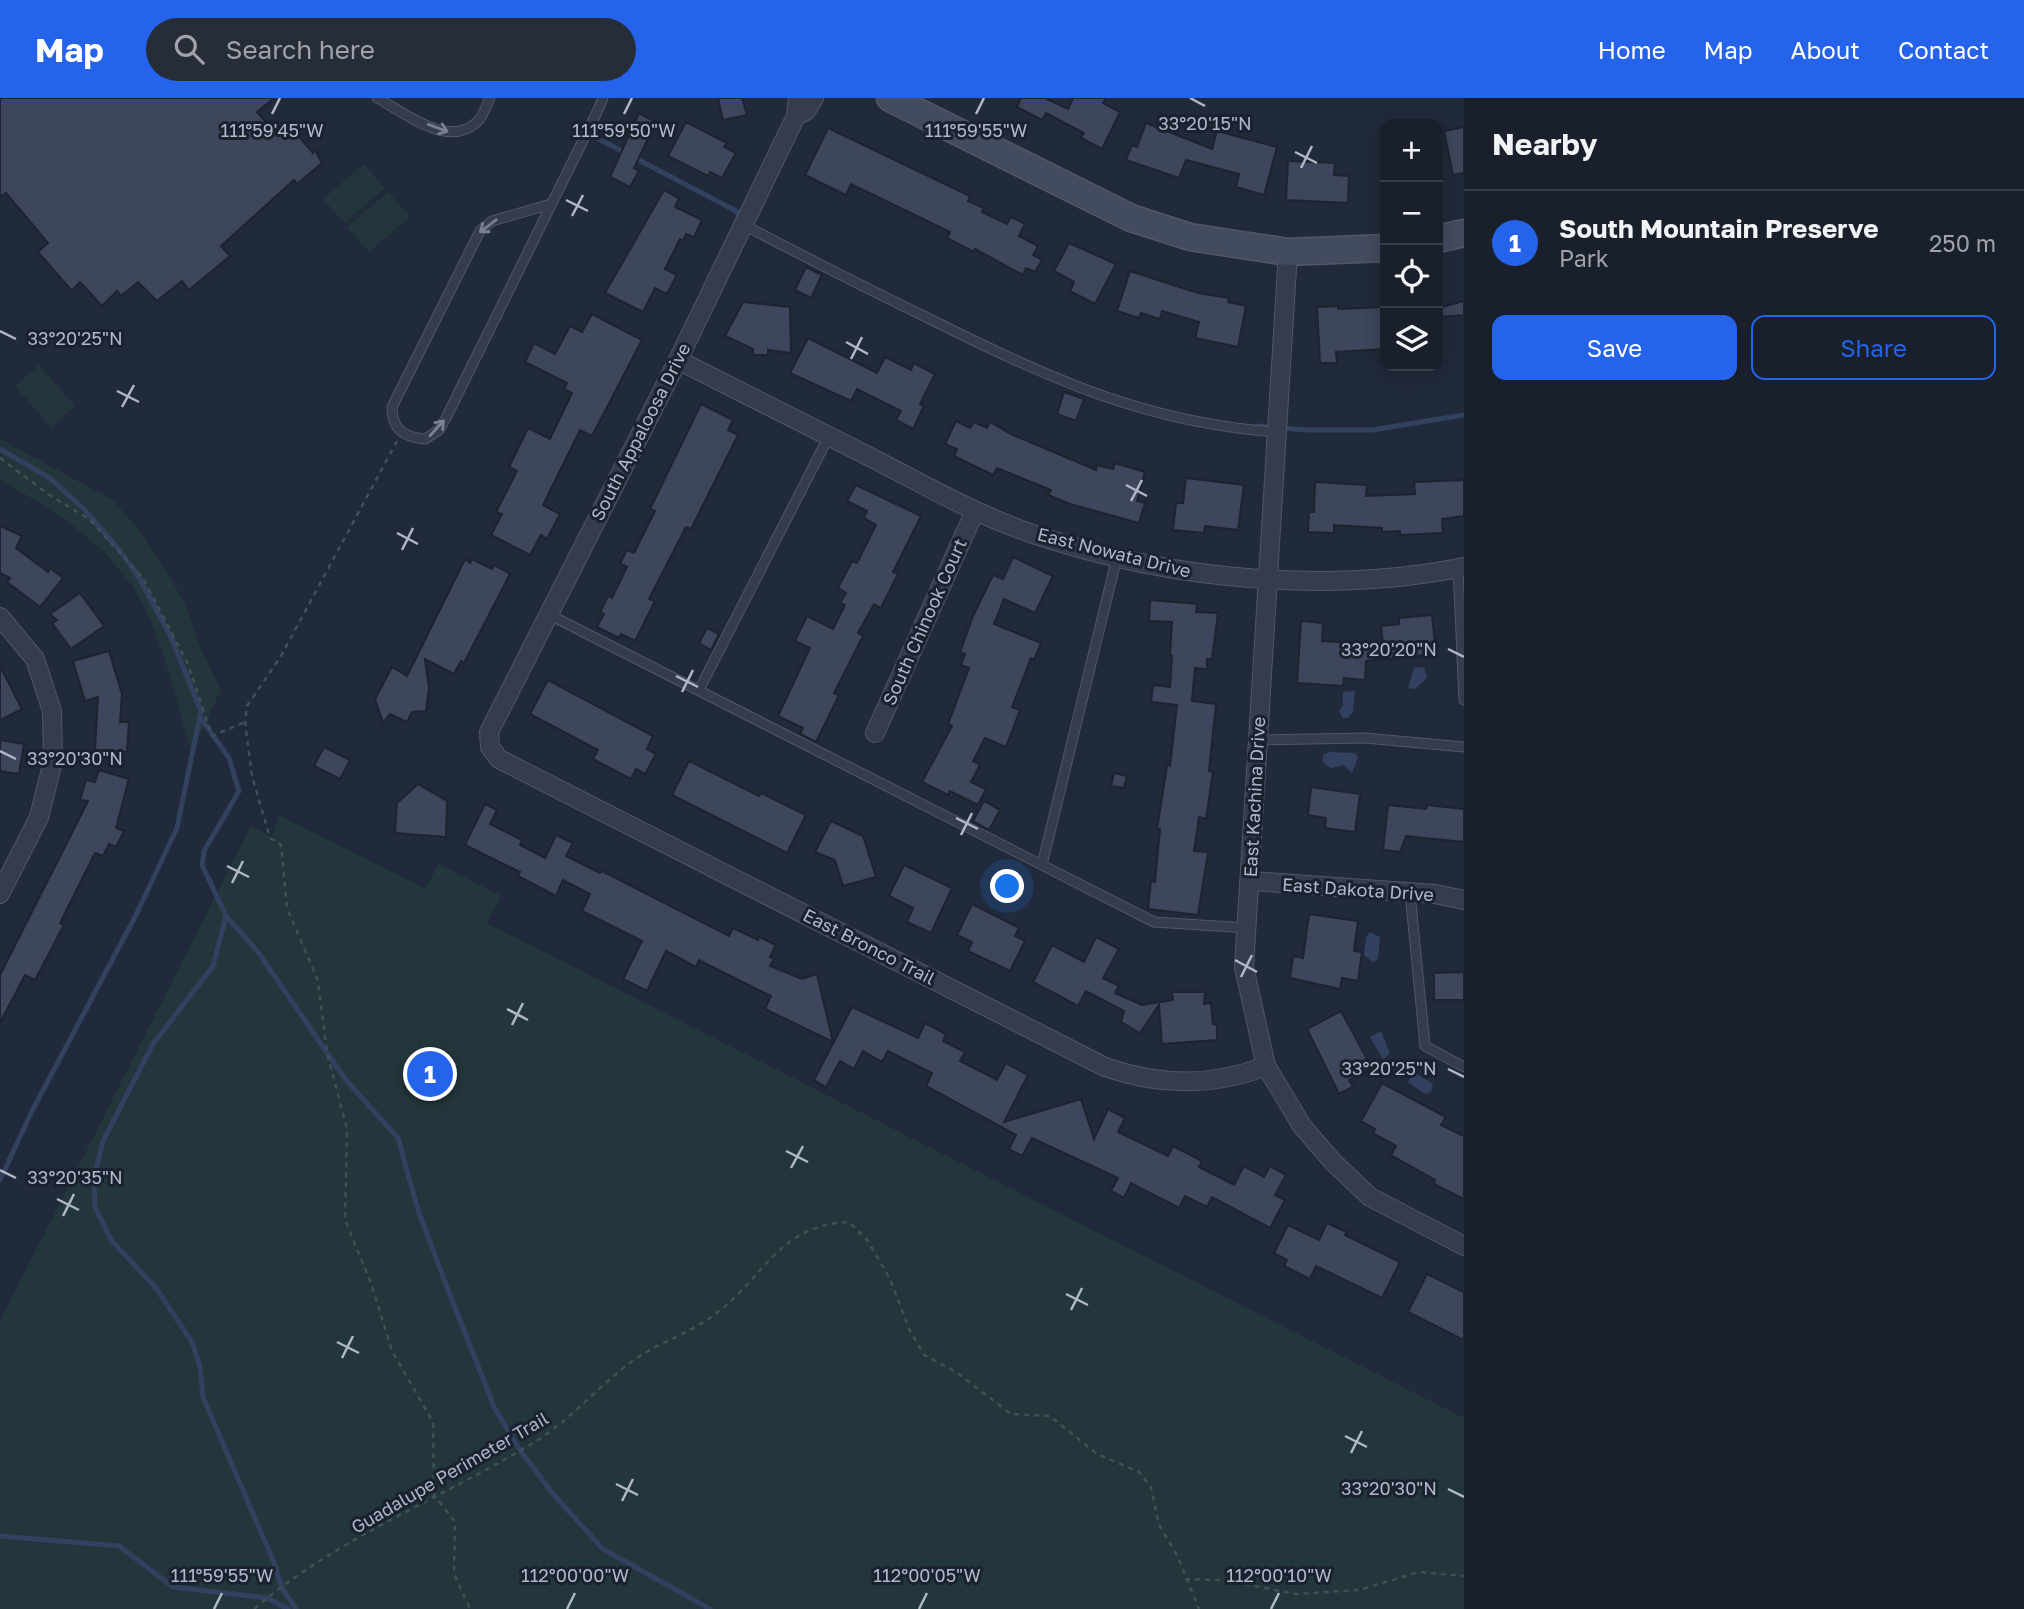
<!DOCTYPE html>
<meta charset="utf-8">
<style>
:root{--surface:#19202c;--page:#262d38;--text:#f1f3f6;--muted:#9fa3a9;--line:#373e48;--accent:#2563eb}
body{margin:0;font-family:"Golos Text",sans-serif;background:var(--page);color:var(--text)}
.controls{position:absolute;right:21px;top:21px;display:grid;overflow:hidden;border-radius:14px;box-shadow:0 4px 18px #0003}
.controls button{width:63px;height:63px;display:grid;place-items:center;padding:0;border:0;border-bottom:2px solid var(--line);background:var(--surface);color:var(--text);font:35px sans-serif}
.you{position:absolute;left:1008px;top:789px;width:24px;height:24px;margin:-18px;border:5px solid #fff;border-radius:50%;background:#1a73e8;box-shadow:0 0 0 10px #1a73e833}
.badge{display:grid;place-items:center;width:46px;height:46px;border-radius:50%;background:var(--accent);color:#fff;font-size:23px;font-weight:700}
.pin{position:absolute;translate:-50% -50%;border:4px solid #fff;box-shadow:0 2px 7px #0006}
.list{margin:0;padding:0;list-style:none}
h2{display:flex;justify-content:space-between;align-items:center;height:91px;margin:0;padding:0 28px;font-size:30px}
h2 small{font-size:23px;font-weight:400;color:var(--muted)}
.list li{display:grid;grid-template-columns:46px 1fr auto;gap:21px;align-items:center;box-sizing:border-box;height:105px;padding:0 28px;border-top:2px solid var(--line)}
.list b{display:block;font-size:26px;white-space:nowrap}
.list p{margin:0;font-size:23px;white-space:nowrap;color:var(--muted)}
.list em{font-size:23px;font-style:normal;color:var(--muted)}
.actions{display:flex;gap:14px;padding:21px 28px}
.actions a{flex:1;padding:16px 0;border:2px solid var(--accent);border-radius:14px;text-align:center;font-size:24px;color:var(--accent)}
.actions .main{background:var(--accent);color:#fff}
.icon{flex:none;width:38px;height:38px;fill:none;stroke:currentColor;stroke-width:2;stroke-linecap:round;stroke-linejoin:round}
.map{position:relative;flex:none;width:1464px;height:1511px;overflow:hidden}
header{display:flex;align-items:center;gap:42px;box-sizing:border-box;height:98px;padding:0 35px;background:var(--accent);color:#fff}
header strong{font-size:33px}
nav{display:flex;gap:38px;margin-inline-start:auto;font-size:24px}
.search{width:490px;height:63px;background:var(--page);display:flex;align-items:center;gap:18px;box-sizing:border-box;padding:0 24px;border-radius:38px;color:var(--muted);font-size:26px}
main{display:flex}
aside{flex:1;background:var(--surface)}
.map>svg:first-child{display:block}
.green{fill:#23363b}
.water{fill:#334160}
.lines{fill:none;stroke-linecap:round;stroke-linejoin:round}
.stream{stroke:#334160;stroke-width:5}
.building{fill:#3d465a;stroke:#1c2331;stroke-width:2}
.lane-casing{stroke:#505765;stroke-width:11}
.street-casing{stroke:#505765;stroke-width:20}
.secondary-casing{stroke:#505765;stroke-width:29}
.path{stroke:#3e5256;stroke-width:2.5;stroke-dasharray:5 5;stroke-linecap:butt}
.lane{stroke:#353c4b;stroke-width:9}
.street{stroke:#353c4b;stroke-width:18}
.secondary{stroke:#434b5e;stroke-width:26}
.oneway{stroke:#79808f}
.ticks{fill:none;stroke:#b0b7c7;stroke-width:2.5}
.labels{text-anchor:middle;stroke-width:6;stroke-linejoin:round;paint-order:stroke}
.street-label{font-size:18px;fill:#b0b7c7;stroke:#1a212f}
.ticks-label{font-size:18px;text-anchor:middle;fill:#b0b7c7;stroke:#1a212f;stroke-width:6;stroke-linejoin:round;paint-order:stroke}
</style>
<header>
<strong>Map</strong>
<div class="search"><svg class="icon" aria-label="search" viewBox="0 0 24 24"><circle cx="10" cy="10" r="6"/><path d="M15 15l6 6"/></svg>Search here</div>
<nav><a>Home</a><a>Map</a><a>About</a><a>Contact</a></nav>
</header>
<main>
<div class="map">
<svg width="1464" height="1511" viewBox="0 0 1464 1511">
<rect width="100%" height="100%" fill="#212a3a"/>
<g class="green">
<path d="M364,66L385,90L344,125L323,101Z"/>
<path d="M388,94L410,119L369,154L347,129Z"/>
<path d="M39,267L75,308L51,329L15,288Z"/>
<path d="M0,341L113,402L146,441L184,503L201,551L221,592L193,650L189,647C176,600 164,547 141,503C112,448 52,411 0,382Z"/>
<path d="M279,717L425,790L439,766L501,798L487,825L1464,1320V1511H0V1223L251,728L272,739Z"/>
</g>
<g class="water">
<path d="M1424,569L1427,580L1415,591L1408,590L1414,570Z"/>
<path d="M1355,593L1353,614L1348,620H1343L1339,613L1343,607V594Z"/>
<path d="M1329,654L1355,655L1358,659L1352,675L1343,667L1331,670L1323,665V657Z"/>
<path d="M1370,834L1380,839L1378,861L1373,864L1364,857L1366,839Z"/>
<path d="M1381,933L1390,956L1383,961L1370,939Z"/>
<path d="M1414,974L1433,986L1431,994L1425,996L1408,984Z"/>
</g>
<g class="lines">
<g class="stream">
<path d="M597,40L736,113L742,122"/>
<path d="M1257,328L1307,332H1372L1464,317"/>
<path d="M0,351L51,381L84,411L120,453L137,476L171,539L201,613L177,730L135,819L32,1013L0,1082"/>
<path d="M200,619L229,660L239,693L204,753L202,767L226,818L213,868L153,946L103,1043L94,1081L95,1109L111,1142L156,1190L192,1244L200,1269L203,1299L273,1462L282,1490L296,1511"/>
<path d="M226,818L258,854L345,981L398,1040L418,1112L450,1197L495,1311L520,1352L553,1396L603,1451L710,1511"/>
<path d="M0,1438L119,1448L173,1489L267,1500L288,1511"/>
</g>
</g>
<g class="building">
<path d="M0,0H274L257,14L277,36L288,26L313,55L315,52L322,65L297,86L294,82L221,148L230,158L189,192L182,183L157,203L138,184L121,198L117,193L102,208L80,184L72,193L38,154L48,145L6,95L0,99Z"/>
<path d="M718,0H742L747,17L723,22Z"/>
<path d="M1021,0H1045L1068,11L1073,0H1106L1103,5L1120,14L1102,51L1081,40L1084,35L1046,15L1042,22L1017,9Z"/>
<path d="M639,15L656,24L634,70L639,73L630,89L610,79Z"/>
<path d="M686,24L727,45L724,49L736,55L722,80L710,74L708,78L668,58Z"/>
<path d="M1146,25L1212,51L1217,33L1277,49L1264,97L1236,89L1239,76L1186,62L1179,80L1126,62L1132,47L1137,49Z"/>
<path d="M1464,29V75L1453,77L1444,33Z"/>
<path d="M828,30L970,98L968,103L984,110L982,114L1007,126L1011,119L1025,126L1019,138L1038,148L1033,157L1042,162L1035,174L1026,170L1023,177L975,151L974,154L947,140L950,134L851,86L846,97L805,77Z"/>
<path d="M1288,63L1335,65L1334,77L1349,78L1348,105L1286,102Z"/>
<path d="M664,92L679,100L675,109L702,122L694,139L686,136L683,143L680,141L665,171L677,177L667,196L655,190L643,214L605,195Z"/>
<path d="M1069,145L1116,166L1095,206L1070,193L1074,184L1054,173Z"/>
<path d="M806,169L822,177L811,200L795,192Z"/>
<path d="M1130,173L1198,195L1229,200L1228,204L1246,208L1238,249L1195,240L1199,224L1162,213L1160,221L1141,215L1139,220L1117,213Z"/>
<path d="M1464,203V217L1438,219V210Z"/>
<path d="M743,204L790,209L791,255L768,252V257H753V251L725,238Z"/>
<path d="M1338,208V211L1385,209V251L1336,254L1337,265H1320L1317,209Z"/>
<path d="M592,216L642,242L592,338L580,332L543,407L560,416L547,441L541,437L530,457L491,437L502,416L496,414L517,373L509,369L528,330L550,341L572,295L564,291L567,285L525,264L534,245L555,256L570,228L582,234Z"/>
<path d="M808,240L877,275L885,259L911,272L914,265L935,276L920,306L924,308L913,331L896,322L901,313L857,291L851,303L790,275Z"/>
<path d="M1064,294L1084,301L1076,323L1057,316Z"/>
<path d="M701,306L733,322L728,332L738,337L691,431L686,429L649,501L655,503L635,543L621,536L619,540L597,529L604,516L600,514L608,498L612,500L627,469L620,465L627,452L634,455L655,413L650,411Z"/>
<path d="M956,323L970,330L974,324L987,330L990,324L1013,337L1096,372L1097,367L1113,371L1115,365L1145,374L1137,403L1145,405L1139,425L1070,406L1048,397L1051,392L997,370L993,377L954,358L957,351L945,346Z"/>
<path d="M1186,380L1244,387L1238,432L1205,428L1204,435L1173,432L1176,405H1183Z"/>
<path d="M1464,382V418L1442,421L1443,435L1400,437V433L1382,434V430L1334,427V435L1308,434L1309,414H1314L1315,384L1367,387L1366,398L1415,396L1414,384Z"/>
<path d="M856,387L921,418L893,474L898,476L881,510L874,506L858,535L863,538L834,595L839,597L816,644L800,636L803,630L778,618L810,550L795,543L807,518L833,531L845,507L840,505L846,495L838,490L852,463L857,465L876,427L864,420L867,413L847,403Z"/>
<path d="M0,428L22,438L16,450L48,474L50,470L63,480L40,509L7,484L10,480L0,475Z"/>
<path d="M1013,459L1053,478L1035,515L1004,501L994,526L1041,545L1034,562L1031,560L1012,609L1020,612L1006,649L985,640L973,663L980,667L971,684L986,691L978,707L950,693L948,697L922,684L952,628L948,626L969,570L961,567L965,556L960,554L973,518L993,477L1003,481Z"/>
<path d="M465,461L470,465L472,461L492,471L494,467L510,476L464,565L461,563L454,576L425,561L429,590L426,613L412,614L407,624L390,616L383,625L375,601L392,569L407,578Z"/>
<path d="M80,495L104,528L71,551L52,525L57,522L50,516Z"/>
<path d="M1150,502L1197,506L1196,514L1218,515L1212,561H1207V571L1195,570L1192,603L1216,606L1209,673L1213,674L1206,721L1199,719L1194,753L1208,754L1198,817L1148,811L1151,783L1155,784L1160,731H1157L1167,667L1170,668L1177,607L1151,604L1153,587L1170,589L1172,558L1170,557L1172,524L1149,523Z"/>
<path d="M1432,517L1436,556L1366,563L1365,582L1344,580L1343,588L1297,585L1301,523L1323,525L1322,543L1383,547L1381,528L1399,526V520Z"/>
<path d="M707,530L719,536L711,552L699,545Z"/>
<path d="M109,553L122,596L120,624H129L127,654L95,652L98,599L85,603L73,563Z"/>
<path d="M0,568L22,611L0,622Z"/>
<path d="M548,582L653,638L647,651L656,656L645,676L636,671L631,681L593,661L598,652L530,616Z"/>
<path d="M0,642L24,646L19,676L0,673Z"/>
<path d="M324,649L350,662L340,681L314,668Z"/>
<path d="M689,663L759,698L761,695L806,717L787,755L672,697Z"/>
<path d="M99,672L129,681L116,730L124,733L116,749L109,746L103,758L95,755L60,825L64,827L35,882L25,877L0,925V877L88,703L80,702L86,682L95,684Z"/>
<path d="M1114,675L1127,678L1124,690L1111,688Z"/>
<path d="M418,686L447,703L446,739L395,735L397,705Z"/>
<path d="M1311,689L1360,696L1355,734L1325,730L1326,720L1308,717Z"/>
<path d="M984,703L1000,712L989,732L973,723Z"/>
<path d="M485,706L497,712L490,726L522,742L520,747L545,760L556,737L573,745L566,758L600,775L602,773L729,838L733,830L758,842L759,839L776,847L770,859L774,861L770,868L802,881L817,876L833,944L765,911L771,898L699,862L696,869L666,853L647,893L623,881L642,843L582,813L590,796L563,782L556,798L518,778L520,774L465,747Z"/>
<path d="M1388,707L1426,711L1427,707L1464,711V744L1406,738L1400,754L1383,752Z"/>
<path d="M831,723L863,738L876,779L843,788L835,762L815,754Z"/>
<path d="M904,767L952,790L931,835L907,824L913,810L889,798Z"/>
<path d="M972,806L1019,830L1015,838L1025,843L1010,873L968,853L972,844L957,837Z"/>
<path d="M1309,816L1358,823L1354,853L1362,854L1358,883L1342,880L1340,891L1290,880L1293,858L1303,860Z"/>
<path d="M1096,839L1119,851L1103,880L1119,888L1115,895L1142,907L1173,902L1172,894H1205L1204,906L1211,905L1213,926L1217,927V942L1162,946L1159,907L1140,935L1121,924L1124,913L1086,893L1078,908L1033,884L1052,847L1084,864Z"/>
<path d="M1464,874V902H1434V875Z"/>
<path d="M852,909L918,940L925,925L946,936L943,943L965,954L960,963L997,982L1006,965L1028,977L1004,1024L1081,1001L1094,1041L1108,1011L1125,1020L1118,1034L1168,1058L1173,1048L1202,1063L1199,1069L1234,1087L1244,1068L1264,1079L1270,1068L1286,1077L1275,1097L1285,1102L1270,1130L1212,1099L1207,1109L1185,1098L1179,1110L1131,1085L1124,1100L1111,1093L1118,1080L1032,1040L1022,1058L1009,1051L1016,1037L926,988L932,975L888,953L882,964L863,953L854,971L840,963L826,989L814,982Z"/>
<path d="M1341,913L1372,970L1349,982L1353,989L1339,996L1307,931Z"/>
<path d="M1382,985L1446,1019L1441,1027L1464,1038V1101L1434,1086L1435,1082L1391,1057L1396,1048L1373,1035L1375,1031L1361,1023Z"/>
<path d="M1327,1125L1347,1134L1345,1137L1400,1164L1382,1200L1316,1168L1310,1181L1284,1168L1287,1162L1274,1155L1288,1127L1319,1142Z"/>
<path d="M1427,1176L1464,1194V1242L1408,1214Z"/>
</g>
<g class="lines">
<g class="lane-casing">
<g id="lane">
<path d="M377,0C405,15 448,51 477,24C483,19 486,8 490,0"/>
<path d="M551,106L492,123L480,133L392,309C392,332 404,339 425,341L439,332L446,320L597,14L603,0"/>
<path d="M742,126C807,160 872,193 938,225C1050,281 1148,325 1276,334"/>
<path d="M1458,470L1464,602"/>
<path d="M548,516L1154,824L1248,830"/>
<path d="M699,592L829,338"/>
<path d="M1258,642L1365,640L1464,649"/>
<path d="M1042,767L1117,459"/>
<path d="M1410,795L1425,948L1464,969"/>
</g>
</g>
<g class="street-casing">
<g id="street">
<path d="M798,0L796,18L678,262L489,634L490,649L499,661L1105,969C1160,988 1212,989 1266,968"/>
<path d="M796,18L806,13L814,0"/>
<path d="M1288,154L1244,869L1266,968L1302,1028L1333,1064L1370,1099L1464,1148"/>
<path d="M678,262C743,295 808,327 872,360C928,389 984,421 1045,440C1176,482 1329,496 1464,469"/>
<path d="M0,519L35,561L52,613L53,663L39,719L0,796"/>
<path d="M875,635L975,413"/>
<path d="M1251,783L1435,796L1464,802"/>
</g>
</g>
<g class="secondary-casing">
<g id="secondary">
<path d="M890,0L1131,120L1190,139L1288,154L1385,150"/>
<path d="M1438,141L1464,135"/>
</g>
</g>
<g class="path">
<path d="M397,343L281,558L247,608L245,624L252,678L270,740L281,747L287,810L318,883L327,955L347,1031L345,1122L371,1185L392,1253L433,1324L434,1397L455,1424L454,1476L470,1511"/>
<path d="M0,360L48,396L89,421L143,480L188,566L212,638L245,624"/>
<path d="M1185,1481L1224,1482L1296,1496L1359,1492L1419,1474L1464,1478"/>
<path d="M254,1511C337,1440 440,1401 533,1345C570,1323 596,1290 631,1264C657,1245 689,1236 714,1217C765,1180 777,1127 849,1124L868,1143L890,1181L910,1233L924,1257L956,1274L1011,1316L1050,1318L1097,1356L1139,1374L1151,1389L1159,1427L1177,1457L1199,1511"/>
</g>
<use href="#lane" class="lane"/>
<use href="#street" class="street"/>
<use href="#secondary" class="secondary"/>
</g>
<defs><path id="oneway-shaft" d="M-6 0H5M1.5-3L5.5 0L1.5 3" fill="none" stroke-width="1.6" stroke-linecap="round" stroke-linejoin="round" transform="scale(1.75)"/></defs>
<g class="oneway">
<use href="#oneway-shaft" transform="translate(438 30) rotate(20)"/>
<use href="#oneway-shaft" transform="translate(488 128) rotate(143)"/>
<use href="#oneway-shaft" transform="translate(437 330) rotate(-48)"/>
</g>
<path class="ticks" d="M1190,0L1205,8M272,16L280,0M624,16L632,0M976,16L984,0M1295,54L1317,65M1301,70L1312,48M566,102L588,113M572,118L583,97M0,233L16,241M846,244L868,256M851,261L862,239M117,293L139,304M122,309L134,287M1126,387L1147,398M1131,403L1142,382M397,435L418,446M402,452L413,430M1448,551L1464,559M676,578L698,589M682,594L693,572M0,653L16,661M956,720L978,731M961,737L972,715M227,768L249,779M232,785L243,763M1235,862L1257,874M1241,879L1252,857M507,911L528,922M512,927L523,905M1448,971L1464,979M786,1053L808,1064M791,1070L803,1048M0,1072L16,1080M57,1101L79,1112M63,1118L74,1096M1066,1196L1088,1207M1071,1212L1082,1190M337,1244L359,1255M342,1260L353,1238M1345,1338L1367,1349M1351,1355L1362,1333M616,1386L638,1397M1448,1391L1464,1399M622,1403L633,1381M214,1511L222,1495M567,1511L575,1495M919,1511L927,1495M1271,1511L1279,1495"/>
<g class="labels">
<g class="street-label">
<text transform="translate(641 334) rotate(-63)" y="6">South Appaloosa Drive</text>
<text transform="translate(1114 455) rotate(14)" y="6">East Nowata Drive</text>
<text transform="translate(925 524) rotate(-66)" y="6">South Chinook Court</text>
<text transform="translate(1255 699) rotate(-87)" y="6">East Kachina Drive</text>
<text transform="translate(1358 792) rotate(4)" y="6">East Dakota Drive</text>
<text transform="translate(869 849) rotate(27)" y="6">East Bronco Trail</text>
<text transform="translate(450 1375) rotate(-30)" y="6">Guadalupe Perimeter Trail</text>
</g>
</g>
<g class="ticks-label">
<text x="1205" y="32">33°20'15"N</text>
<text x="272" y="39">111°59'45"W</text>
<text x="624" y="39">111°59'50"W</text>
<text x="976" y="39">111°59'55"W</text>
<text x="75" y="247">33°20'25"N</text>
<text x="1389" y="558">33°20'20"N</text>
<text x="75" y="667">33°20'30"N</text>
<text x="1389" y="977">33°20'25"N</text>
<text x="75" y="1086">33°20'35"N</text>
<text x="1389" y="1397">33°20'30"N</text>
<text x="222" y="1484">111°59'55"W</text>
<text x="575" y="1484">112°00'00"W</text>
<text x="927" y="1484">112°00'05"W</text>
<text x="1279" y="1484">112°00'10"W</text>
</g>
</svg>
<div class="controls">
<button>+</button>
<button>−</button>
<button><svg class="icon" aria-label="locate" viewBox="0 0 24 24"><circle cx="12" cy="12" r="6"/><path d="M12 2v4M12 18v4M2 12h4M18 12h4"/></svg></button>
<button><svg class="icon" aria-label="layers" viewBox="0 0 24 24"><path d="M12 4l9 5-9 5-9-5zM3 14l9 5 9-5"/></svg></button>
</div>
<div class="you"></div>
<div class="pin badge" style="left:430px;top:976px">1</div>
</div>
<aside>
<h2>Nearby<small></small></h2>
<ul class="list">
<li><span class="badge">1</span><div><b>South Mountain Preserve</b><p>Park</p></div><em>250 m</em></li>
</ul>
<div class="actions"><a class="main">Save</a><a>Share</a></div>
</aside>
</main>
